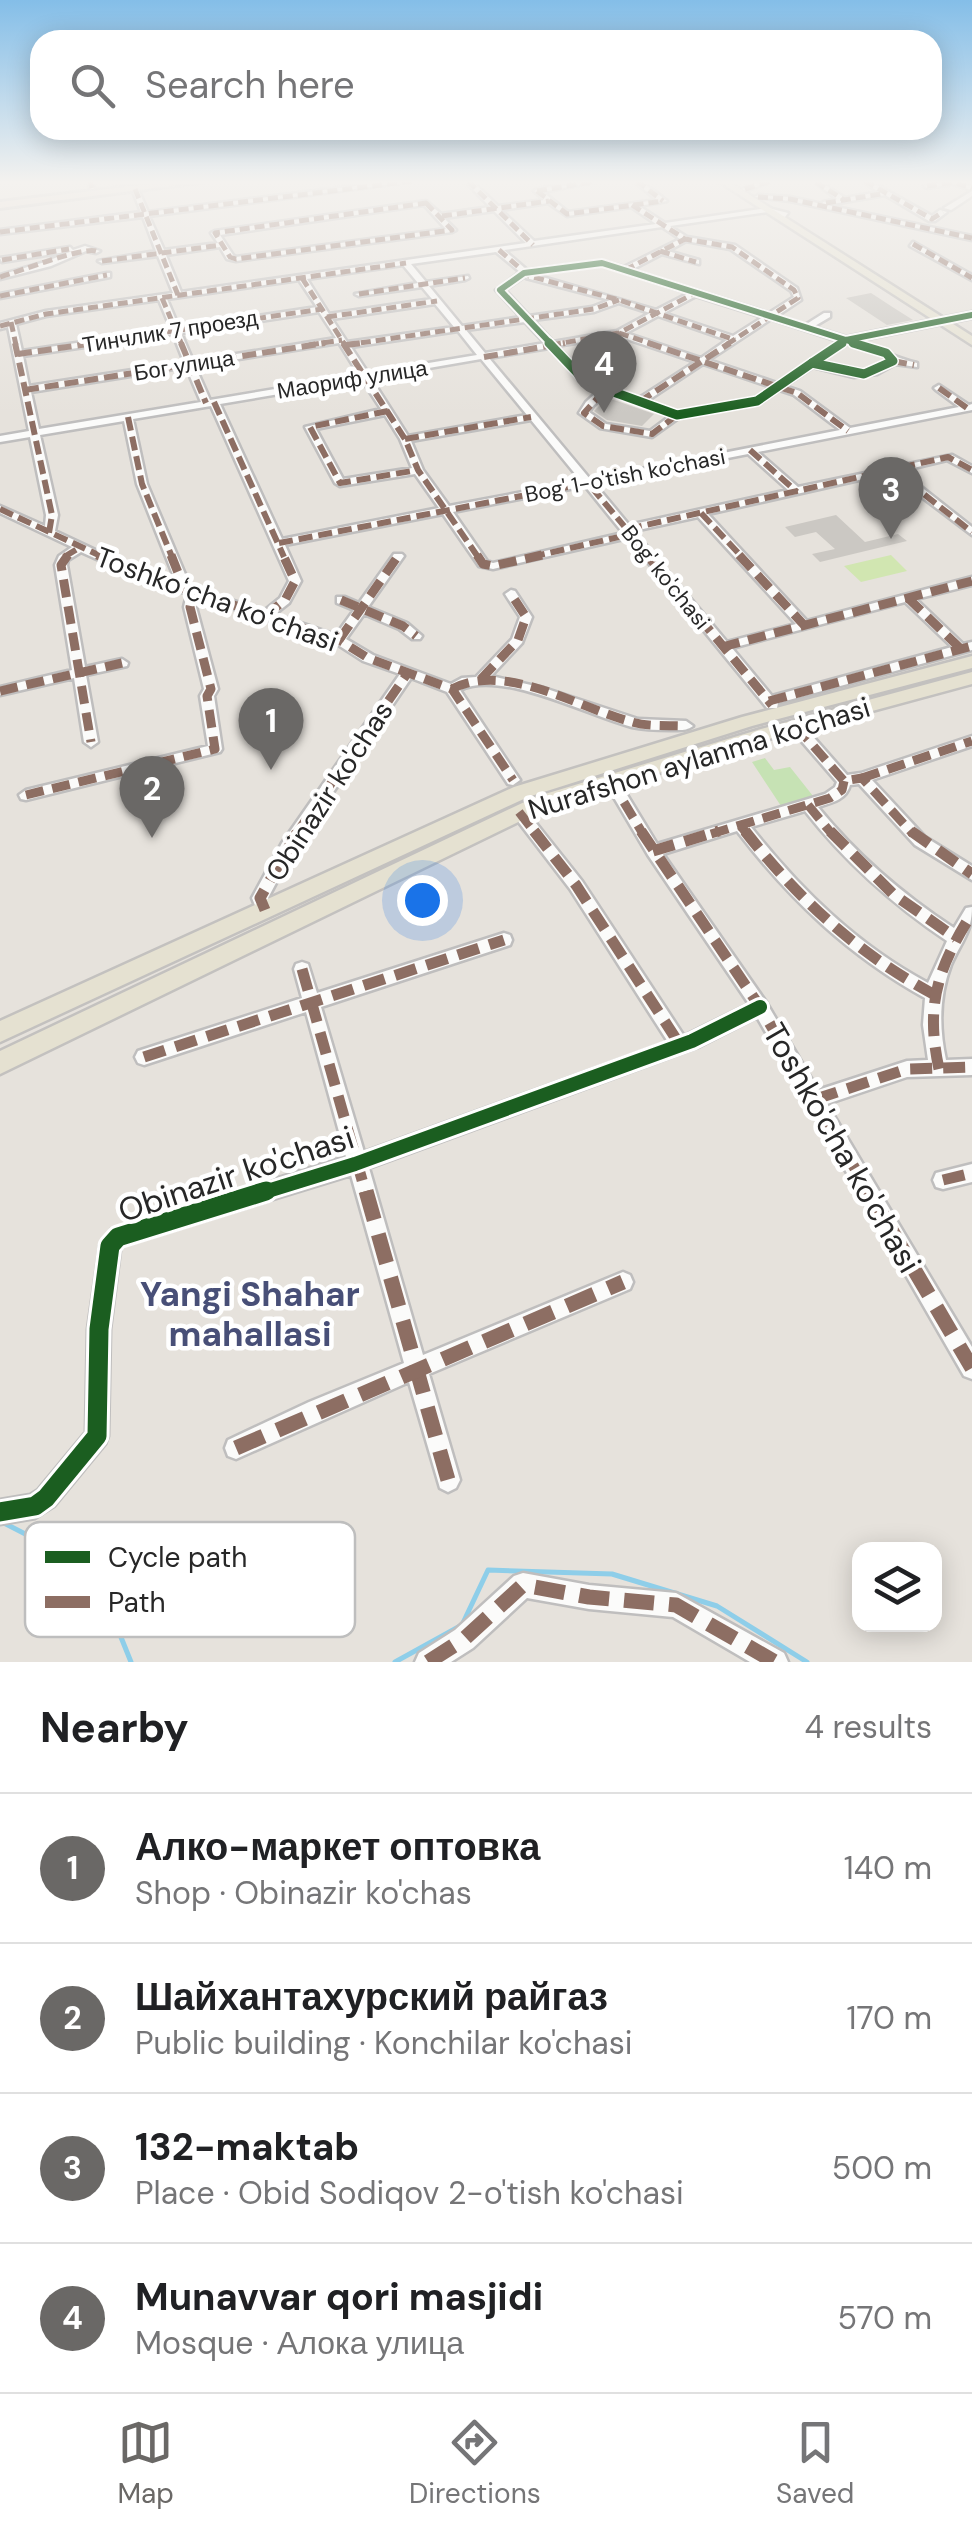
<!DOCTYPE html>
<meta charset="utf-8">
<style>
:root{--surface:#fff;--page:#f6f6f6;--text:#202124;--muted:#757577;--line:#e0e0e0;--accent:#6a6866}
body{margin:0;font-family:"DM Sans",sans-serif;background:var(--page);color:var(--text)}
.controls{position:absolute;right:30px;bottom:30px;display:grid;overflow:hidden;border-radius:20px;box-shadow:0 5px 25px #0003}
.controls button{width:90px;height:90px;display:grid;place-items:center;padding:0;border:0;border-bottom:2px solid var(--line);background:var(--surface);color:var(--text);font:50px sans-serif}
.you{position:absolute;left:422px;top:900px;width:35px;height:35px;margin:-25px;border:8px solid #fff;border-radius:50%;background:#1a73e8;box-shadow:0 0 0 15px #1a73e833}
.badge{display:grid;place-items:center;width:65px;height:65px;border-radius:50%;background:var(--accent);color:#fff;font-size:32px;font-weight:700}
.pin{position:absolute;translate:-50% -82px;filter:drop-shadow(0 2px 5px #0008)}
.pin::after{content:'';position:absolute;top:52px;width:35px;height:30px;background:inherit;clip-path:polygon(0 0,100% 0,50% 100%)}
.list{margin:0;padding:0;list-style:none}
h2{display:flex;justify-content:space-between;align-items:center;height:130px;margin:0;padding:0 40px;font-size:42px}
h2 small{font-size:32px;font-weight:400;color:var(--muted)}
.list li{display:grid;grid-template-columns:65px 1fr auto;gap:30px;align-items:center;box-sizing:border-box;height:150px;padding:0 40px;border-top:2px solid var(--line)}
.list b{display:block;font-size:38px;white-space:nowrap}
.list p{margin:0;font-size:32px;white-space:nowrap;color:var(--muted)}
.list em{font-size:32px;font-style:normal;color:var(--muted)}
.icon{flex:none;width:55px;height:55px;fill:none;stroke:currentColor;stroke-width:2;stroke-linecap:round;stroke-linejoin:round}
.map{position:relative;flex:none;width:972px;height:1662px;overflow:hidden}
.search{position:absolute;background:var(--surface);box-shadow:0 5px 25px #0003;left:30px;right:30px;top:30px;height:110px;display:flex;align-items:center;gap:25px;box-sizing:border-box;padding:0 35px;border-radius:30px;color:var(--muted);font-size:38px}
.sheet{height:730px;background:var(--surface)}
nav{display:flex;justify-content:space-around;align-items:center;box-sizing:border-box;height:140px;border-top:2px solid var(--line);background:var(--surface);font-size:28px;color:var(--muted)}
nav a{display:grid;justify-items:center;gap:5px}
nav .on{color:var(--accent)}
.map>svg:first-child{display:block}
.green{fill:#c6e2b4}
.pitch{fill:#d1e6b1}
.lines{fill:none;stroke-linecap:round;stroke-linejoin:round}
.stream{stroke:#8ecee9;stroke-width:5}
.building{fill:#cbc8c3}
.minor-casing{stroke:#bfbebe;stroke-width:5}
.major-casing{stroke:#c3c1bf;stroke-width:5}
.highway-casing{stroke:#c3c1bf;stroke-width:6}
.minor{fill:#fbfbfa;fill-rule:evenodd}
.major{fill:#e5e1d1;fill-rule:evenodd}
.highway{fill:#e8dcd1;fill-rule:evenodd}
.quiet-far4{stroke:#8d6e63;stroke-width:5;stroke-dasharray:10 5;stroke-linecap:butt}
.quiet-far3{stroke:#8d6e63;stroke-width:6;stroke-dasharray:14 6;stroke-linecap:butt}
.quiet-far2{stroke:#8d6e63;stroke-width:9;stroke-dasharray:18 9;stroke-linecap:butt}
.quiet-far1{stroke:#8d6e63;stroke-width:11;stroke-dasharray:22 11;stroke-linecap:butt}
.quiet{stroke:#8d6e63;stroke-width:15;stroke-dasharray:30 15;stroke-linecap:butt}
.cycleway-far3-casing{stroke:#fff;stroke-width:10}
.cycleway-far2-casing{stroke:#fff;stroke-width:12}
.cycleway-far1-casing{stroke:#fff;stroke-width:20}
.cycleway-casing{stroke:#fff;stroke-width:25}
.cycleway-far3{stroke:#1b5e20;stroke-width:6}
.cycleway-far2{stroke:#1b5e20;stroke-width:9}
.cycleway-far1{stroke:#1b5e20;stroke-width:14}
.cycleway{stroke:#1b5e20;stroke-width:19}
.labels{text-anchor:middle;stroke-width:9;stroke-linejoin:round;paint-order:stroke}
.far-street-label{font-size:22px;fill:#272727;stroke:#fff}
.street-label{font-size:28px;fill:#272727;stroke:#fff}
.near-street-label{font-size:32px;fill:#272727;stroke:#fff}
.near-neighbourhood-label{font-size:35px;font-weight:bold;fill:#484f77;stroke:#fff}
.key{fill:#fff;stroke:#bebebe;stroke-width:2.5}
.key-label{font-size:28px;fill:#272727}
</style>
<div class="map">
<svg width="972" height="1662" viewBox="0 0 972 1662">
<rect width="100%" height="100%" fill="#e6e2dc"/>
<path class="green" d="M765,758L774,770L790,767L813,796L781,806L752,762Z"/>
<path class="pitch" d="M891,555L907,571L861,582L844,566Z"/>
<g class="lines">
<g class="stream">
<path d="M0,1521L70,1557L117,1558L110,1610L131,1662"/>
<path d="M395,1662L462,1625L488,1570L612,1574L717,1606L807,1662"/>
</g>
</g>
<g class="building">
<path d="M871,293L894,308L913,320L887,325L846,298Z"/>
<path d="M607,398L617,401L654,414L642,426L607,420L594,411Z"/>
<path d="M836,515L865,542L898,534L907,541L820,562L812,554L835,549L816,532L795,537L785,527Z"/>
</g>
<g class="lines">
<g class="minor-casing">
<g id="minor">
<path d="M87,181H93L94,189H90Z"/>
<path d="M394,181H415L149,216L164,250L218,243L211,233L215,231L426,201L441,214L490,207L465,181H472L498,206L544,200L534,191L537,189L583,181H599L543,192L568,212L657,200L634,181H641L667,201L639,206L665,223L768,208L788,213L785,217L768,212L670,226L687,237L735,245L797,288L801,300L777,316L805,325L824,313H830V317L813,327L846,337L972,312V318L856,341C878,348 895,358 917,363V367L895,364L877,374L854,377L813,367L785,386L800,391L850,428L959,407L936,390L934,388L939,385L969,405L972,404V410L758,452L798,487L952,455L972,466V473L947,460L901,471L972,527V535L890,473L708,514L807,621L972,577V585L916,599L963,644L972,642V650L778,703L777,708H767L628,538L493,569L479,566L443,514L285,545L301,581L289,603L275,614L336,635L354,610L337,603V597H345L359,603L394,554H402L404,556L368,607L407,623L422,636L420,639H412L399,629L364,614L346,639L373,655L451,684L462,678L476,677L512,639L520,617L505,594L511,590L515,591L532,617L522,643L491,676L544,688L638,719L686,721L693,726C686,731 681,730 671,730C658,730 645,730 632,727C589,716 501,669 460,690L520,780L513,785L508,784L447,692L411,678L293,851L268,898L273,910L271,915L265,916L259,915L252,898L282,843L400,674L363,661L335,643L198,597L196,607L218,689L214,696L222,749L220,752L26,800L21,799L19,795L26,790L208,746L200,696L204,689L184,607L187,594L130,574L81,552L68,560L67,565L85,667L122,659L128,663L127,666L86,675L98,742L91,747L84,742L74,678L0,695V687L72,670L55,565L59,556L72,547L0,513V506L45,526L46,515L30,437L0,442V436L29,431L8,327L0,329V323L46,311L173,293L158,256L102,263L98,261L156,251L143,217L0,234V230L141,212L132,189L135,187L138,189L148,212ZM548,203L567,216L631,207L656,224L534,241L501,210ZM424,205L446,229L236,257L233,255L220,235ZM494,211L526,243L181,292L166,255L220,247L227,259L236,261L452,232L456,230L444,218ZM662,227L680,239L624,267L602,261L527,270L504,250ZM686,241L730,249L791,291L794,297L769,313L631,270L662,254L699,264V260L668,251ZM496,252L520,272L496,290L521,317L462,326L429,286L465,280L469,278L468,276L426,282L411,264ZM403,265L418,283L355,294L359,296L422,287L432,299L329,314L307,279ZM602,265L689,293L656,310L532,274ZM525,276L526,278L610,300L592,307L529,316L505,290ZM299,280L317,307L179,328L167,299ZM696,296L763,317L733,336L664,313ZM159,300L171,329L22,351L16,324L46,316ZM619,303L650,313L617,331L553,342L533,320L594,312ZM435,304L454,327L347,342L332,319ZM319,312L336,338L193,361L181,333ZM658,316L727,340L701,358L626,333ZM771,319L839,341L777,383L709,360ZM525,322L545,343L485,353L466,330ZM458,331L477,355L368,373L351,347ZM173,334L184,362L29,386L23,356ZM618,336L695,362L639,398L589,380L557,346ZM339,343L359,375L210,400L195,366ZM847,343L883,355L888,361C865,377 844,371 819,362ZM549,348L583,384L599,390L586,402L579,413L600,428L652,437L680,417L760,403L779,390L794,395L840,430L590,479L489,358ZM481,359L527,415L408,436L371,378ZM703,364L771,387L754,399L678,412L647,401ZM186,367L201,402L39,429L31,392ZM362,380L381,409L305,427L335,483L340,486L415,474L439,508L282,539L220,404ZM607,393L670,416L650,431L606,424L589,412L593,406ZM211,406L289,581L280,598L264,611L190,586L147,484L133,419ZM385,415L400,439L412,468L343,479L316,429ZM531,420L581,481L449,506L423,470L411,441ZM124,421L137,484L176,582L138,570L55,531L58,515L40,435ZM748,454L788,490L629,525L595,484ZM585,486L623,533L493,563L487,561L453,512ZM698,517L796,624L727,642L634,531ZM905,602L952,647L772,696L732,648Z"/>
<path d="M763,181H773L745,191L742,189Z"/>
<path d="M813,181H819L845,198L879,192L862,181H870L932,216L940,210L947,212L935,221H929L885,195L827,205L972,236V240L790,201L755,197L758,195L790,197L822,204L823,202L837,199Z"/>
<path d="M945,181H957L972,186V190L953,184L927,188L924,186Z"/>
<path d="M972,191V196L951,210L944,208Z"/>
<path d="M913,242L972,275V280L910,246Z"/>
<path d="M85,246L100,251L96,253L86,251L51,266L0,279V275L45,262L72,251L2,262L0,258L70,247L73,250Z"/>
<path d="M107,273H110V277L0,298V294Z"/>
<path d="M796,721L801,723L847,775L861,773L972,736V746L872,780L925,837L972,866V880L915,845L859,784L850,785C846,800 831,803 818,807C857,855 902,894 954,928L966,908L972,907C972,932 961,942 951,965C939,996 939,1028 946,1060L972,1059V1075L907,1077L827,1104L972,1347V1379L964,1376L757,1017L698,1047L369,1168L423,1355L623,1272L630,1275L633,1282L630,1289L429,1374L460,1480L456,1488L448,1492L440,1488L409,1382L236,1459L228,1456L225,1448L228,1440L309,1402L404,1363L351,1175L124,1245L120,1250L110,1329L108,1436L105,1444L54,1506L35,1518L0,1524V1500L30,1495L38,1490L86,1432L88,1329L100,1246L111,1230L346,1157L306,1012L144,1065L138,1063L135,1057L138,1051L302,998L294,969L296,964L302,962L308,964L317,993L504,933L510,935L512,940L510,945L321,1007L364,1152L668,1042L570,889L514,816L512,812L514,808H524L582,881L684,1036L749,1004L648,855L603,779L610,774L615,775L657,844L825,794L835,787L837,782L791,729L789,726ZM805,811C846,863 892,904 947,941L928,983C857,945 801,890 751,827ZM737,831C790,900 849,956 925,998L923,1025L928,1060L907,1061L818,1090L766,1002L663,854Z"/>
<path d="M972,1164V1182L943,1189L936,1187L933,1180L936,1173Z"/>
<path d="M523,1573L589,1585L676,1593L784,1653L788,1662H750L673,1617L589,1609L527,1598L473,1648L451,1662H415L419,1653L455,1630L514,1576Z"/>
</g>
</g>
<g class="major-casing">
<g id="major">
<path d="M718,181H728L972,336V345Z"/>
<path d="M972,656V668L752,726L528,797L0,1042V1021L514,787L742,717Z"/>
<path d="M972,672V684L765,740L549,807L0,1074V1051L535,797L761,729Z"/>
</g>
</g>
<g class="highway-casing">
<path id="highway" d="M175,181H207L0,208V202Z"/>
</g>
<use href="#minor" class="minor"/>
<use href="#major" class="major"/>
<use href="#highway" class="highway"/>
<g class="quiet-far4">
<path d="M90,181L92,188"/>
<path d="M468,181L533,245"/>
<path d="M637,181L663,201"/>
<path d="M865,181L932,219L943,212"/>
<path d="M816,182L844,200"/>
<path d="M927,186L953,182L972,188"/>
<path d="M135,189L178,295"/>
<path d="M745,189L770,181"/>
<path d="M537,191L567,214L663,201"/>
<path d="M537,191L596,181"/>
<path d="M758,197L790,199L972,238"/>
<path d="M426,203L452,230L236,259L230,257L215,233Z"/>
<path d="M826,203L886,193"/>
<path d="M632,205L685,239L732,247L794,290L798,298L726,345"/>
<path d="M442,216L549,201"/>
<path d="M0,232L412,181"/>
<path d="M913,244L972,278"/>
<path d="M499,250L529,276L619,300L735,340"/>
<path d="M660,251L696,262"/>
<path d="M2,260L69,249"/>
<path d="M102,261L221,245"/>
<path d="M625,270L685,239"/>
<path d="M0,277C21,271 81,247 96,251"/>
<path d="M302,278L345,345"/>
<path d="M359,294L465,278"/>
<path d="M0,296L107,275"/>
<path d="M162,298L182,345"/>
<path d="M327,317L437,301"/>
<path d="M11,322L16,345"/>
<path d="M0,326L46,314L406,263"/>
<path d="M619,333L655,345"/>
<path d="M78,345L322,309"/>
<path d="M309,345L342,340"/>
<path d="M346,345L594,309L619,300"/>
<path d="M551,345L619,333L695,293"/>
</g>
<g class="quiet-far3">
<path d="M15,343L52,515L49,533"/>
<path d="M181,343L206,403"/>
<path d="M343,343L405,439L418,470L478,557"/>
<path d="M648,343L797,393L848,431"/>
<path d="M346,345L362,343"/>
<path d="M18,354L95,343"/>
<path d="M484,357L565,343"/>
<path d="M893,361L914,365"/>
<path d="M939,388L967,408"/>
<path d="M25,390L325,343"/>
<path d="M604,391L584,413L603,426L652,434L677,415"/>
<path d="M214,402L284,557"/>
<path d="M639,402L730,343"/>
<path d="M388,411L310,427L340,483L418,470"/>
<path d="M128,417L142,484L172,557"/>
<path d="M405,439L531,417"/>
<path d="M750,450L797,492"/>
<path d="M893,470L972,532"/>
<path d="M0,509L103,557"/>
<path d="M701,513L742,557"/>
<path d="M628,529L948,457L972,470"/>
<path d="M279,543L588,483L650,557"/>
<path d="M64,557L79,548"/>
<path d="M531,557L632,534"/>
</g>
<g class="quiet-far2">
<path d="M68,555L61,565L91,742"/>
<path d="M97,555L134,572L339,640L368,658L452,689L513,780"/>
<path d="M171,555L185,590"/>
<path d="M477,555L483,564L493,566L542,555"/>
<path d="M647,555L772,705"/>
<path d="M739,555L804,625"/>
<path d="M908,598L961,649"/>
<path d="M341,600L403,626L416,636"/>
<path d="M265,616L285,600L295,581L283,555"/>
<path d="M339,640L398,556"/>
<path d="M722,647L972,581"/>
<path d="M481,679L518,640L526,617L511,594"/>
<path d="M452,689C506,661 578,708 632,722C649,727 668,725 686,726"/>
<path d="M0,691L122,663"/>
<path d="M769,701L972,646"/>
<path d="M796,726L844,781L862,778L913,834"/>
<path d="M862,778L972,741"/>
<path d="M610,779L643,834"/>
<path d="M26,795L215,749L207,696L211,689L190,607L193,593"/>
<path d="M808,805L832,834"/>
<path d="M519,812L536,834"/>
<path d="M741,826L747,834"/>
<path d="M296,834L407,674"/>
<path d="M711,834L830,798L842,790L844,781"/>
</g>
<g class="quiet-far1">
<path d="M534,831L576,885L680,1045"/>
<path d="M641,831L760,1007L870,1194"/>
<path d="M745,831C798,899 857,953 933,994"/>
<path d="M830,831L893,894L956,938"/>
<path d="M911,831L972,874"/>
<path d="M653,851L719,831"/>
<path d="M265,910L260,898L298,831"/>
<path d="M302,969L366,1194"/>
<path d="M144,1057L504,940"/>
<path d="M939,1069C925,1004 938,968 972,913"/>
<path d="M816,1099L907,1069L972,1067"/>
<path d="M943,1180L972,1173"/>
</g>
<g class="quiet">
<path d="M366,1191L448,1480"/>
<path d="M868,1191L972,1368"/>
<path d="M236,1448L623,1282"/>
<path d="M428,1662L464,1639L523,1585L589,1597L676,1605L775,1662"/>
</g>
<g class="cycleway-far3-casing">
<g id="cycleway-far3">
<path d="M846,340L861,345"/>
<path d="M846,340L972,315"/>
<path d="M552,345L500,290L524,273L602,263L846,340"/>
<path d="M838,345L846,340"/>
</g>
</g>
<g class="cycleway-far2-casing">
<g id="cycleway-far2">
<path d="M549,343L586,382L677,415L757,401L812,363"/>
<path d="M812,363L864,374L893,361L886,353L853,343"/>
<path d="M812,363L842,343"/>
</g>
</g>
<g class="cycleway-far1-casing">
<path id="cycleway-far1" d="M258,1194L355,1164L692,1041L760,1007"/>
</g>
<g class="cycleway-casing">
<path id="cycleway" d="M0,1512L35,1506L46,1498L97,1436L99,1329L110,1246L118,1237L266,1191"/>
</g>
<use href="#cycleway-far3" class="cycleway-far3"/>
<use href="#cycleway-far2" class="cycleway-far2"/>
<use href="#cycleway-far1" class="cycleway-far1"/>
<use href="#cycleway" class="cycleway"/>
</g>
<linearGradient id="sky" x2="0" y2="1"><stop stop-color="#84bee8"/><stop offset="0.44" stop-color="#f4f2ef"/><stop offset="1" stop-color="#f4f2ef" stop-opacity="0"/></linearGradient>
<rect width="972" height="414" fill="url(#sky)"/>
<g class="labels">
<g class="far-street-label">
<text transform="translate(170 331) rotate(-9)" y="8">Тинчлик 7 проезд</text>
<text transform="translate(184 365) rotate(-9)" y="8">Бог улица</text>
<text transform="translate(352 379) rotate(-9)" y="8">Маориф улица</text>
<text transform="translate(625 475) rotate(-11)" y="8">Bog' 1-o'tish ko'chasi</text>
<text transform="translate(666 577) rotate(51)" y="8">Bog' ko'chasi</text>
</g>
<g class="street-label">
<text transform="translate(217 599) rotate(20)" y="10">Toshkoʻcha koʻchasi</text>
<text transform="translate(699 758) rotate(-17)" y="10">Nurafshon aylanma ko'chasi</text>
<text transform="translate(329 791) rotate(-57)" y="10">Obinazir ko'chas</text>
</g>
<g class="near-street-label">
<text transform="translate(842 1148) rotate(60)" y="11">Toshko'cha ko'chasi</text>
<text transform="translate(236 1174) rotate(-18)" y="11">Obinazir ko'chasi</text>
</g>
<g class="near-neighbourhood-label">
<text x="250" y="1306">Yangi Shahar<tspan x="250" dy="40">mahallasi</tspan></text>
</g>
</g>
<rect x="25" y="1522" width="330" height="115" rx="15" class="key"/>
<rect x="45" y="1551" width="45" height="12" fill="#1b5e20"/>
<rect x="45" y="1596" width="45" height="12" fill="#8d6e63"/>
<g class="key-label">
<text x="108" y="1567">Cycle path</text>
<text x="108" y="1612">Path</text>
</g>
</svg>
<div class="controls">
<button><svg class="icon" aria-label="layers" viewBox="0 0 24 24"><path d="M12 4l9 5-9 5-9-5zM3 14l9 5 9-5"/></svg></button>
</div>
<div class="you"></div>
<div class="pin badge" style="left:271px;top:770px">1</div>
<div class="pin badge" style="left:152px;top:838px">2</div>
<div class="pin badge" style="left:891px;top:539px">3</div>
<div class="pin badge" style="left:604px;top:413px">4</div>
<div class="search"><svg class="icon" aria-label="search" viewBox="0 0 24 24"><circle cx="10" cy="10" r="6"/><path d="M15 15l6 6"/></svg>Search here</div>
</div>
<section class="sheet">
<h2>Nearby<small>4 results</small></h2>
<ul class="list">
<li><span class="badge">1</span><div><b>Алко-маркет оптовка</b><p>Shop · Obinazir ko'chas</p></div><em>140 m</em></li>
<li><span class="badge">2</span><div><b>Шайхантахурский райгаз</b><p>Public building · Konchilar ko'chasi</p></div><em>170 m</em></li>
<li><span class="badge">3</span><div><b>132-maktab</b><p>Place · Obid Sodiqov 2-o'tish ko'chasi</p></div><em>500 m</em></li>
<li><span class="badge">4</span><div><b>Munavvar qori masjidi</b><p>Mosque · Алока улица</p></div><em>570 m</em></li>
</ul>
</section>
<nav>
<a class="on"><svg class="icon" aria-label="map" viewBox="0 0 24 24"><path d="M3 6l6-2 6 2 6-2v14l-6 2-6-2-6 2zM9 4v14M15 6v14"/></svg>Map</a>
<a><svg class="icon" aria-label="directions" viewBox="0 0 24 24"><path d="M12 3l9 9-9 9-9-9zM9 14v-3h6M13 9l2 2-2 2"/></svg>Directions</a>
<a><svg class="icon" aria-label="saved" viewBox="0 0 24 24"><path d="M7 4h10v16l-5-4-5 4z"/></svg>Saved</a>
</nav>
